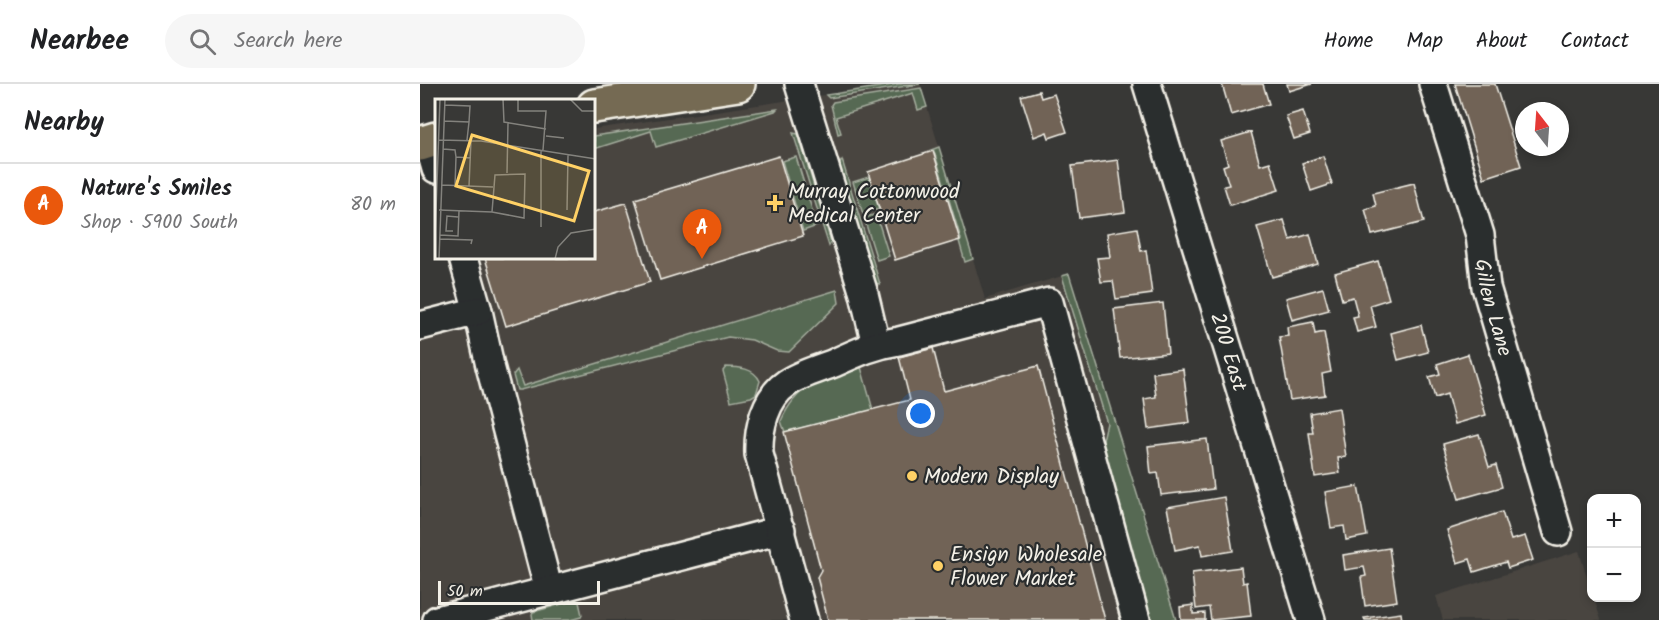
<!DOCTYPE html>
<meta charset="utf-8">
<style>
:root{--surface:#fff;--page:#f6f6f6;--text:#202124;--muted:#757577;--line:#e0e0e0;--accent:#ea580c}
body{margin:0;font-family:Kalam,sans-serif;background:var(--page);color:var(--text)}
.controls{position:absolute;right:18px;bottom:18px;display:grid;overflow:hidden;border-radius:12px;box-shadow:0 3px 9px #0003}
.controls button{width:54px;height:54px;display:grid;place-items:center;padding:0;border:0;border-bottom:2px solid var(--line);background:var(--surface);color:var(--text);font:30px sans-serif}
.compass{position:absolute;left:1095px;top:18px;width:54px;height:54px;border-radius:50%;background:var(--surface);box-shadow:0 3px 9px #0003;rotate:343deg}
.scale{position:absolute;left:18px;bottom:15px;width:162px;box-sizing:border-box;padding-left:6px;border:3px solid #f4f1e8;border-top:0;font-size:16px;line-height:21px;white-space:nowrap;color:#f4f1e8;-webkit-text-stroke:4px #2a2d2e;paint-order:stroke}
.you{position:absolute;left:501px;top:330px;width:21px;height:21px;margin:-15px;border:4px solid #fff;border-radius:50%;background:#1a73e8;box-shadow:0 0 0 9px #1a73e833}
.badge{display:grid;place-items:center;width:39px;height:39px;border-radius:50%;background:var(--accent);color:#fff;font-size:20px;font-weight:700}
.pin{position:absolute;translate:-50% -50px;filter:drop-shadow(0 2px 3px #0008)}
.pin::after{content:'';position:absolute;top:32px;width:21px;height:18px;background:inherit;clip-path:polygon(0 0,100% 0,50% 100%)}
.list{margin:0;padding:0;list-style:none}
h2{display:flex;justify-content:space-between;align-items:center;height:78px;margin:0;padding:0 24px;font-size:26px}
h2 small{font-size:20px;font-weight:400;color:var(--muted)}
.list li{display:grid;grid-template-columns:39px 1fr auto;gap:18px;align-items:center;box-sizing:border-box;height:84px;padding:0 24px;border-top:2px solid var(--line)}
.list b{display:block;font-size:22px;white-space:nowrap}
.list p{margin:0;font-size:20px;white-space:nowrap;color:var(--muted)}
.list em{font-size:20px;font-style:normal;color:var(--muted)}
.icon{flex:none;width:33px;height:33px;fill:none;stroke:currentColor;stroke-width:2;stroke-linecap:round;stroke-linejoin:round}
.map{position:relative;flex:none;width:1239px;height:536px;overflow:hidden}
header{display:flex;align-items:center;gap:36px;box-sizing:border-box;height:84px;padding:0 30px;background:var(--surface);border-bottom:2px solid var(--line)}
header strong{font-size:28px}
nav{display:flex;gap:33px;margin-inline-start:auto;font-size:21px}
.search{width:420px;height:54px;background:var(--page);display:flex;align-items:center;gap:15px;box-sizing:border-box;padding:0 21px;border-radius:33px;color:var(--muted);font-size:22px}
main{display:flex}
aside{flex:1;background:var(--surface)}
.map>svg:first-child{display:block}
.built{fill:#494540}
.green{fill:#566953;stroke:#a5ad9e;stroke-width:1.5}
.building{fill:#716457;stroke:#f4f1e8;stroke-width:1.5}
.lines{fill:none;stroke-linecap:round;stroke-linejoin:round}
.minor-casing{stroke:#f4f1e8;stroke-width:32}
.major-casing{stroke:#f4f1e8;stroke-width:38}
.minor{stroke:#2a2d2e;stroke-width:27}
.major{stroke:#746b52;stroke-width:33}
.poi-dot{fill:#ffd166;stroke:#2a2d2e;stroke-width:2}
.labels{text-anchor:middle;stroke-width:4.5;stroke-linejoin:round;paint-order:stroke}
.poi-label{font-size:21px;fill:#f4f1e8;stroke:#2a2d2e;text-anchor:start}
.street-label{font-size:21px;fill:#f4f1e8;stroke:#2a2d2e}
.inset-road{fill:none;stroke:#83827d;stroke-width:1.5}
.view{fill:#ffd166;fill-opacity:0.15;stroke:#ffd166;stroke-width:3}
.inset-edge{fill:none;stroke:#f4f1e8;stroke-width:3}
</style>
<header>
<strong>Nearbee</strong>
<div class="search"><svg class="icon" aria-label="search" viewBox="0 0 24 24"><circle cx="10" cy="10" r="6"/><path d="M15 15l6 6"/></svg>Search here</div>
<nav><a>Home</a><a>Map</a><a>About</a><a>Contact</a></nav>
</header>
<main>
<aside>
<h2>Nearby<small></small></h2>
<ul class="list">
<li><span class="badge">A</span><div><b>Nature's Smiles</b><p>Shop · 5900 South</p></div><em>80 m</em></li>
</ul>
</aside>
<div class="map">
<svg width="1239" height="536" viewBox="0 0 1239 536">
<rect width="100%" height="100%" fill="#383836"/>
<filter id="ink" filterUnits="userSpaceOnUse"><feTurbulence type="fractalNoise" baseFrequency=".0167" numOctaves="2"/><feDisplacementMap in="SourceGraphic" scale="12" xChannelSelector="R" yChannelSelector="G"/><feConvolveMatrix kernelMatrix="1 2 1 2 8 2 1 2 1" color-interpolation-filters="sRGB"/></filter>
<g filter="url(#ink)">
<g class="built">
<path d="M479,0H500L565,215L649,190L756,536H0V232L70,211L59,174H174V45Z"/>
<path d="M1159,467L1171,507L1172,514H1174L1181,536H1023L1016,512Z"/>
</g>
<g class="green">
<path d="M479,0H500L409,14L406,11Z"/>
<path d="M501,4L507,23L498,26L493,9L416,33L421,49L418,50L411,21L413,18Z"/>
<path d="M357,25L355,27L236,63L231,47L174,65V52Z"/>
<path d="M373,49L378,50L411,158L409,162Z"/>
<path d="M519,63L553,175L545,178L539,157L541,155L514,67L511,66Z"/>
<path d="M376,73L397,142L383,147L362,77Z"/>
<path d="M422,76L460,200L455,199L419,81Z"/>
<path d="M449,93L459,125L443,130L433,98Z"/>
<path d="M456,130L469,172L457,176L444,134Z"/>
<path d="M649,190L756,536H729L682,360L687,339L642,192Z"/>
<path d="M417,206L419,219L369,268L357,267L332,256L308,253L100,306H97L93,291L97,286L103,302Z"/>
<path d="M306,283C319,283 334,284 340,297L336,310L331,313L311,317L303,287Z"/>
<path d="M441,283L453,326L365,348L361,337C378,298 404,294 441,283Z"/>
<path d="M156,516L159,518L162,531L161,533L150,536H113L112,530L113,528Z"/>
</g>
<g class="building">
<path d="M802,0H843L849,20L811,31Z"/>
<path d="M867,0H892L869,7Z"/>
<path d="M1035,0H1075L1101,82L1064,94Z"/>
<path d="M619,7L621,14L634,10L647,48L629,54L627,48L614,53L601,12Z"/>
<path d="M883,27L890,50L874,55L866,32Z"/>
<path d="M831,48L840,81L850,78L859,106L810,121L804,102L809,101L803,82L808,80L801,57Z"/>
<path d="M513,67L540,156L475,176L448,88Z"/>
<path d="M359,72L383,152L240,196L215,115Z"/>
<path d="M903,72L912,100L891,107L882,79Z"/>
<path d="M698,76L705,128L659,134L652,82Z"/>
<path d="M994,99L1004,138L952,151L945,125L956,122L953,109Z"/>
<path d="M206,119L230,198L86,242L65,174H174V128Z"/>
<path d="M864,136L870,156L890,150L898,180L852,193L837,143Z"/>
<path d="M717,144L721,167L726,166L732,210L696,215L693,197L681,198L677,174L690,173L687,149Z"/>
<path d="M958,177L969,215L950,221L956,243L937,248L933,233L938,232L933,213L922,216L915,189Z"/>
<path d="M903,204L909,226L872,236L866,214Z"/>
<path d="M743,219L748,269L700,274L694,225Z"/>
<path d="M893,238L895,250L904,248L911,288L902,290L905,311L870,316L859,253L868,252L867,243Z"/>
<path d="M1001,241L1008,268L978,276L971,249Z"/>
<path d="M513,264L524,307L618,282L685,536H408L397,493L401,486L364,348L490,316L479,273Z"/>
<path d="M1048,270L1066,331L1035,340L1027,310L1015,314L1009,293L1020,290L1017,280Z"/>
<path d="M763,285L770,339L728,345L724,315L736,313L733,289Z"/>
<path d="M919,324L926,373L918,374L920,389L895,393L889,349H893L890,329Z"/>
<path d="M1059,350L1069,383L1076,381L1082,403L1039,415L1023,360Z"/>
<path d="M787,355L793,405L741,411L738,389L731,390L728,362Z"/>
<path d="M938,402L947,452L926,456L924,442L911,444L905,408Z"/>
<path d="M804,413L813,467L782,472L780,461L755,466L747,423Z"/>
<path d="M1082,428L1091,456L1105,452L1113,476L1088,484L1086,478L1054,488L1050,475L1037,479L1027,446Z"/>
<path d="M969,464L977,517L945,522L941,493L946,492L944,483L925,486L923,471Z"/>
<path d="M821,483L823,499L827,498L831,532L791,536L789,523L776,525L772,489Z"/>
<path d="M773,521V530L785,529V536H761L760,523Z"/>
<path d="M981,529L982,536H945L944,534Z"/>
</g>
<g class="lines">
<g class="minor-casing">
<g id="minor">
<path d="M379,0L444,210L456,260"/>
<path id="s1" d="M727,0L891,536"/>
<path id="s2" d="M1013,0L1060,151L1066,203L1138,448"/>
<path d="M8,57L16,85"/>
<path d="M43,174L58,227L70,282L129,507"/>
<path d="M0,242L58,227"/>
<path d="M17,536L361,446"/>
<path d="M384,536L339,370C338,345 345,314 367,299C380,290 399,285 414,279C438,268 453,261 479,257L629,218L716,536"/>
</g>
</g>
<g class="major-casing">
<g id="major">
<path d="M174,22L318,0"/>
<path d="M0,60L16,55"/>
</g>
</g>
<use href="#minor" class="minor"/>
<use href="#major" class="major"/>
</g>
</g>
<g class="poi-dot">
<path d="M352 110h6v6h6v6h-6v6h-6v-6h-6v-6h6z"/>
<circle cx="492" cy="392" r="6"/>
<circle cx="518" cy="482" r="6"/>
</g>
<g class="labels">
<g class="poi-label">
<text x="368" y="114">Murray Cottonwood<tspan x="368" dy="24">Medical Center</tspan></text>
<text x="504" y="399">Modern Display</text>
<text x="530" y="477">Ensign Wholesale<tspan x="530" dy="24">Flower Market</tspan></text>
</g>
<g class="street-label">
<text dy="7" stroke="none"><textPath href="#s2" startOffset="232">Gillen Lane</textPath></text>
<text dy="7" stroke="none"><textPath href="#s1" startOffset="280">200 East</textPath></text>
</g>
</g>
<g transform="translate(15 15)">
<rect width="160" height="160" fill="#383836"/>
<path class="inset-road" d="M68,0L69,23L111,30M83,0V12H111L108,51M135,0L147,12H161M10,6L35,7L34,23M9,22L34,23L32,41M111,37L129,39M4,41L46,42L161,60M8,50L20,51L21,58M72,74L73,24M7,86L58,88M20,87L21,58L36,59M34,87L36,41M4,111L57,113L89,119L90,75L60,76L57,113M132,111L133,56M106,128V52M18,132H11L12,117L23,118M5,136L23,137L24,112M0,140L5,0M5,140L37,141L36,145M4,160L10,0M120,160L123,148L136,134L161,130"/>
<path class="view" d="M37,36L154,72L139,122L21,87Z"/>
<rect width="160" height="160" class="inset-edge"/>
</g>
</svg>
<div class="controls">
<button>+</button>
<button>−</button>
</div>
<svg class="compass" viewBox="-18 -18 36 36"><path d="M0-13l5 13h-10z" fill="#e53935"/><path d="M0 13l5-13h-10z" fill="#757577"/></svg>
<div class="scale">50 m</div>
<div class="you"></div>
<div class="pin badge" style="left:282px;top:175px">A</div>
</div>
</main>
